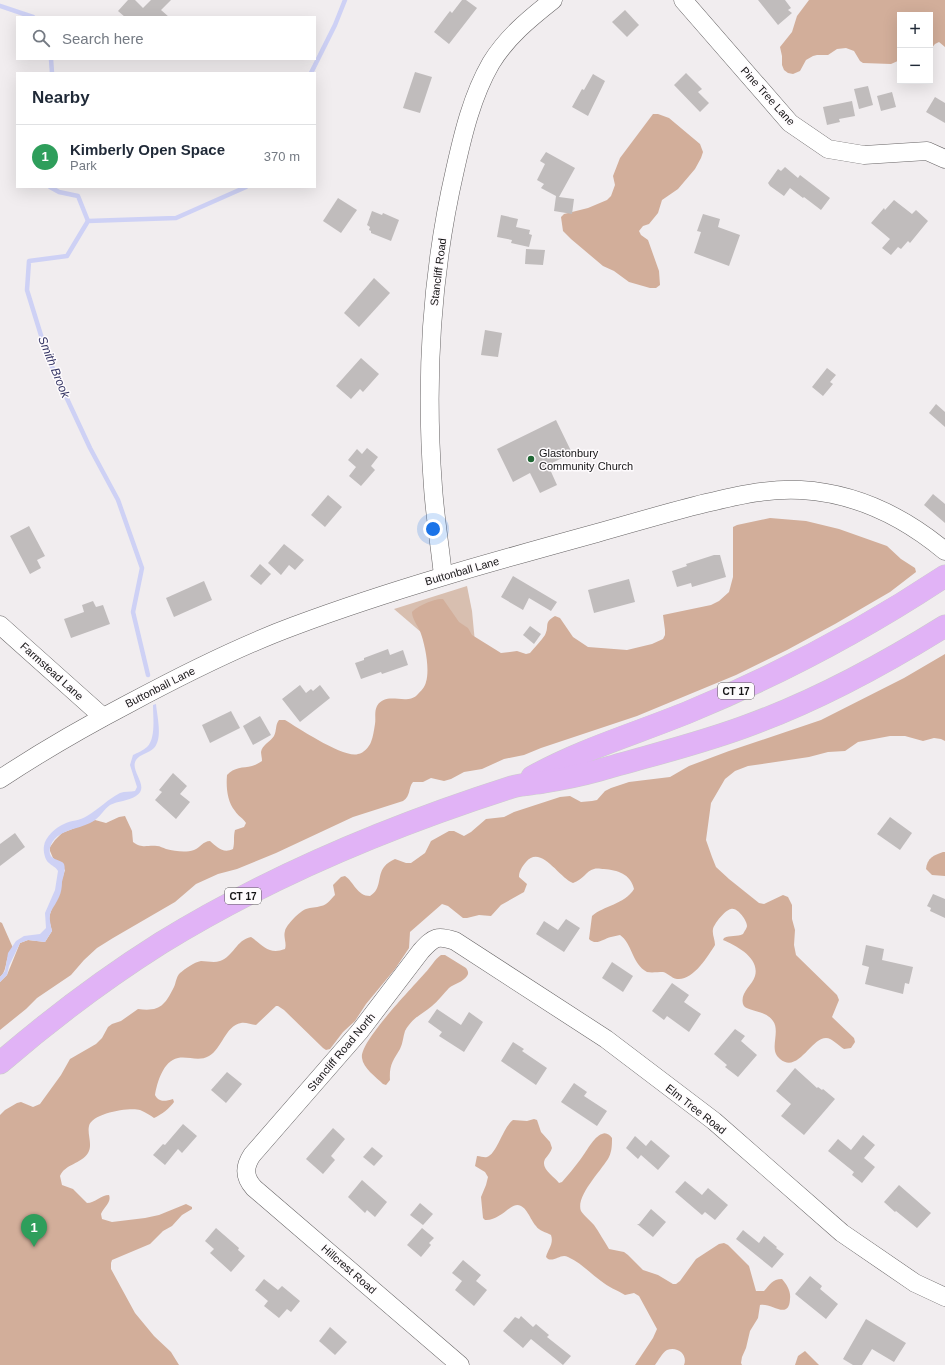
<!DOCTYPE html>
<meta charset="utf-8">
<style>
:root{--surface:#fff;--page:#f6f6f7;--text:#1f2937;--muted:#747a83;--line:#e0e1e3;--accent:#216835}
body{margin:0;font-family:Arial,sans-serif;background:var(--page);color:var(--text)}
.controls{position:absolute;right:12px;top:12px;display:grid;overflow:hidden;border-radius:0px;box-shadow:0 4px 16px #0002}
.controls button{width:36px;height:36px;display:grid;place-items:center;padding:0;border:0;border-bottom:1px solid var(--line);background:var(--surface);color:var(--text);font:20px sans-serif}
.you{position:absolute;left:433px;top:529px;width:14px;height:14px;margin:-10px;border:3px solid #fff;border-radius:50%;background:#1a73e8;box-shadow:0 0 0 6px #1a73e833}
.badge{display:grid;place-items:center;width:26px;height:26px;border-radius:50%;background:var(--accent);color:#fff;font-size:13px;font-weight:700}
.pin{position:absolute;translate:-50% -33px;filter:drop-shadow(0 1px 2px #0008)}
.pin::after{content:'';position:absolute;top:21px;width:14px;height:12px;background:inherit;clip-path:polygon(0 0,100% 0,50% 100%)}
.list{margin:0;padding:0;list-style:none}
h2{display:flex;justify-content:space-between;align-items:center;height:52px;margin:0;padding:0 16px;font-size:17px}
h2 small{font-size:13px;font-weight:400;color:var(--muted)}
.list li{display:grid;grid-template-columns:26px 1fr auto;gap:12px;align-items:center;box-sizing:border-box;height:64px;padding:0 16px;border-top:1px solid var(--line)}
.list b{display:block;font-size:15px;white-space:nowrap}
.list p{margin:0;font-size:13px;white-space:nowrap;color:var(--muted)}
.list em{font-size:13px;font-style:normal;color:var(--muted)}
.icon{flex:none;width:22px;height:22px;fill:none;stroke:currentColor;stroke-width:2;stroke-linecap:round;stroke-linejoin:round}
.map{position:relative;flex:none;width:945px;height:1365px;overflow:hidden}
.search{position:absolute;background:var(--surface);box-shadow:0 4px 16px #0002;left:16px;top:16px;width:300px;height:44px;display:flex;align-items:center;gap:10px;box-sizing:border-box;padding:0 14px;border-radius:0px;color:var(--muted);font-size:15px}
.panel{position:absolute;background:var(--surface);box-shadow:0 4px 16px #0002;left:16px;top:72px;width:300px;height:116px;border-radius:0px}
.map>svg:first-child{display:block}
.green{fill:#d8bfb0}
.forest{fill:#d2ae9a}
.water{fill:#ced1f5}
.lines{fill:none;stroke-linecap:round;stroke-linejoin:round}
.stream{stroke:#ced1f5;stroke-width:4.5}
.building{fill:#c0bcbc}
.minor-casing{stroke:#676465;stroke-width:19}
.major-casing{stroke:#ccc;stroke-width:23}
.minor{stroke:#fff;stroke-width:18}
.major{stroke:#e1b3f6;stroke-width:22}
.poi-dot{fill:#216835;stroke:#fefbfd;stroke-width:1.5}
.labels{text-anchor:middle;stroke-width:3;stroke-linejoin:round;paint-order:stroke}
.shield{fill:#fefbfd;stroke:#5c5a5b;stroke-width:1}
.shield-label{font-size:10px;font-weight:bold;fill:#161516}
.street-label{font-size:11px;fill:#161516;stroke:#fefbfd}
.poi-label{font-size:11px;fill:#161516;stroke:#fefbfd;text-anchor:start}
.water-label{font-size:12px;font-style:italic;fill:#353564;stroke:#fefbfd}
</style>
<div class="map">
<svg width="945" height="1365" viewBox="0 0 945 1365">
<rect width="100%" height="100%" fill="#f1edef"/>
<path class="green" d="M467,586L472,611L476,653L443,651L394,609Z"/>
<g class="forest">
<path d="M809,0H945V47L939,42L935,44L930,50V15H900V60L891,64L863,63L860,61L854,51L846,48L837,49L828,55H817L813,56L806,60L800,71L793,74L788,73L784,70L782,65V56L780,47L792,32L797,16Z"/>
<path d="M653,114H658L669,118L700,144L703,152L701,158L695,169L678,189L662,200L658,213L649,224L643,226L639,231L641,235L648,240L659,271L660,285L656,288H650L629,282L614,271L603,266L571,239L563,231L561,217L564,214L588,208L607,200L611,196L615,185L613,176L620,158Z"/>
<path d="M770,518L806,521L839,529L887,546L901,559L915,568L916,572L890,592L835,624L787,650L736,675L637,716L541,748L524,755L504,759L482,769L464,772L451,779L444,781L431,778L423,782H413C408,788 411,796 403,801L353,817L276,853L237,869L218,874L196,884L175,902L113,938L97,948L84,960L71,975L37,998L26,1009L0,1030V982L7,975L20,943L28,940L45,942L52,931L49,919L50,914L65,870L53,858L50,851V847L55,840L62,833L95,820L106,823L119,817L125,816L132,831L133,842C143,849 146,845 157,846C160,846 163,848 166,849C175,851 185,853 194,850C200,848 203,841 210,841C217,847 223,854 233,849C235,841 233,838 235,830L244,827L246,823C243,818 238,816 235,811C227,801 226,787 227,775C234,767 243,768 252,766C256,765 259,763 262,761C262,758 261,754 261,752C262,745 271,741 274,736C277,730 275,725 279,720H285C298,728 345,759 358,754C364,753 369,747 371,742C373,737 374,730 375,724C376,718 374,712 377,706C387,690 407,707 418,694C421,691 425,687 426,682C430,669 425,644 420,631C417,625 412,618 412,612C417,606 435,598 443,599L459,622L468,628L472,635L501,653L517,651L526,654L530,653C535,647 541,641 545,635C550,625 543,623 555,616L560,618L573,637L588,647L627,650L652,644L663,639L665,635V630L663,615L711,605L719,601L729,592L733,577V527L737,525Z"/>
<path d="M945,654V741L941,739L934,738L923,741L905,736H890L858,742L845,751L828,752L809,757L748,766L735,771L725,779L711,803L706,840L712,857L716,867L729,879L759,903L764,904L783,895L788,897L792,905V919L795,930L794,945L796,955L837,995L839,1000L832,1017L854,1038L855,1042L851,1048L844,1049C839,1046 832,1038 826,1038C811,1038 798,1074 780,1059C768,1050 781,1032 773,1021C765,1009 745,1012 743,1004C740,992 752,986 755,976C760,958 737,946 723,940L724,938C730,935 737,937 743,934C744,932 747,928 747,926C747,920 737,907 731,909C725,910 714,924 713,929C712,935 715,939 715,945C708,956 693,981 677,979C671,978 668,973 663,972C657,972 652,973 647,972C632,964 632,943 620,935C617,936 614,936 611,937C603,939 596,946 589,939L592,916C603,906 625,904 634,889C631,874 617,870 604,869C601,869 597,868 594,869C586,871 583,880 573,883C559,878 541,844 526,862C522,867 519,871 519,877L527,884L524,892L501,905L491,916L479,915L467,918H463L448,906L442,904L410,932L409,948L395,969L366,1004L355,1021L343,1032L330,1049L326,1050L323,1048L284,1010L278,1006H276L256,1025C251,1025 246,1022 241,1023C225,1026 222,1049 209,1056C199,1062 188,1056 178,1058C163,1061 157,1083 155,1095C159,1103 166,1101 173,1099L174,1102C170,1108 161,1115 154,1118C150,1115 145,1112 140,1110C130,1107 92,1113 89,1126C87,1134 93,1145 88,1153C81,1164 65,1164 60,1176L62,1185L73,1189L87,1203C95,1203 101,1195 109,1195C112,1202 103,1208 101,1214L102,1219L112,1222L145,1218L159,1215L186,1204L192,1207V1209L182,1215L172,1226L163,1231L150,1244L112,1260L111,1263V1269L135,1313L154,1336L171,1352L179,1365H0V1115L5,1110L17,1103L21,1102L33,1107L40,1104L61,1075L70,1059L96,1044L102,1038L108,1027L112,1024L121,1021L138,1009C160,1012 165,1005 174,987C176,983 176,977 180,973C185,969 194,962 201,961C207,961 214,963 220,961C234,956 236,940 251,937C264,946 269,955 285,949C287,943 283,937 285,931C286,925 300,911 306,909C311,907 316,908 321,906C327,905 331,899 335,895L333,885L341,877L345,876C354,882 357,896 370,896C382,889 377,876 384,867C387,863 391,861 395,859L406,863H411L425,853L431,841L449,831H454L464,836L471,832L486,819L504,817L514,812L560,797L570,796L581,802L592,801L597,800L605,791L611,788L629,782L670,777L689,766L729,751L821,720L904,678Z"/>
<path d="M943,852H945V876L932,875L926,869C927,858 934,855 943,852Z"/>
<path d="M0,922L2,923L13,948C4,958 8,971 0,977Z"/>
<path d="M441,955H445L466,968C468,971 469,973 467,976C463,982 454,984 449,988C443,994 438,1001 432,1006C421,1015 413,1017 405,1031C403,1037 403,1043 400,1049C393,1061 389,1065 390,1080L386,1085L383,1084C376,1077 363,1068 362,1058C359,1042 413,987 425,973C431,967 434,960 441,955Z"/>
<path d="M534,1119L537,1120L541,1132L550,1142L552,1148C551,1152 548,1155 545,1159C540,1169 554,1176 559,1183L562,1182C568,1175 574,1168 580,1160C585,1154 594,1136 602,1134C606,1132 610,1135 612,1138C612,1144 612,1151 609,1157C603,1169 575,1196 581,1211C584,1216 590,1220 594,1225C599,1232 604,1241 609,1249L624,1252L628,1255L643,1270L658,1275L673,1284H676L680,1281L696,1259L719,1244L724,1243L728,1245L749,1266L756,1291H764C770,1285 772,1279 782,1279C787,1285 791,1291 790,1299C789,1321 771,1302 760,1305L758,1318L750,1331L746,1348L742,1357L741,1363L742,1365H684C688,1355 678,1346 667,1350C662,1353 658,1361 655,1365H635L653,1338L657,1329L639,1296L634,1293L625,1295C617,1290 608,1287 601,1281C590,1273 580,1262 568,1257C561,1253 555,1262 548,1259L546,1257C548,1249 554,1244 551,1235C546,1232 539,1231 536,1226C529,1218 524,1197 510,1208C503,1213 494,1221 485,1220L483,1218L481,1197L486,1185L488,1177L485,1172L475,1166L477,1156C481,1156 484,1158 487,1157C497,1154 503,1127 513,1120L527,1121Z"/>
<path d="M805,1351L819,1365H795L798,1356Z"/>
</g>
<path class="water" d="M156,704C157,716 163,738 154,748C149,753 140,754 136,760C129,771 151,787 136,796C128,801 118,801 110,805C104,809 101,816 95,820C82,830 55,828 50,848C47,861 62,859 64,864C66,870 63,877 62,882C62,887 61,893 59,897C51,914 47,910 52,931L45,942L28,940L20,943L9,966L7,975L0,982V977L5,971L8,953L16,941L24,936L40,934L46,928L45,913L55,890L58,871C56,867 52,866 49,863C45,860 43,851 44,846C45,837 56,827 64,824C71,820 80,821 87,816C99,809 108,799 120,793C125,791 130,792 135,791L137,787L130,765L133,755C137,753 144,750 147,747C156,738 153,717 153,705Z"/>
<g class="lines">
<g class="stream">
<path d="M0,6L33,17"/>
<path d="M51,59L52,73"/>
<path d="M311,73L335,25L345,0"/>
<path d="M50,187L59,192L78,196L88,221"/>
<path d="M148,675L133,612L142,568L118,500L90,448L48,358L27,290L29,261L67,256L88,221L176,218L246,187"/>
</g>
</g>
<g class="building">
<path d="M128,0H135L143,8L151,0H171L161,10L169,17H125L118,11Z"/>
<path d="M462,0H466L477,8L449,44L434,32L450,11L452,13Z"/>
<path d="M758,0H785L791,8L788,10L792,13L778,25Z"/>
<path d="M625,10L639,25L627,37L612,22Z"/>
<path d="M415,72L432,77L420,113L403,108Z"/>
<path d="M686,73L702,89L698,92L709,103L700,112L674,85Z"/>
<path d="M593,74L605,81L588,116L572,107L582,89L584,90Z"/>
<path d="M868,86L873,105L859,109L854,89Z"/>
<path d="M892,92L896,107L881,111L877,96Z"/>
<path d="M935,97L945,103V123L926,112Z"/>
<path d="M852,101L855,116L839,119L840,122L827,125L823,107Z"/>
<path d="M546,152L575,168L559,197L574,199L572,214L554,211L556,196L541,188L544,184L537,180L545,164L540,161Z"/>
<path d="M785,167L798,178L800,175L830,198L821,210L804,197L803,198L790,188L784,196L770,186L768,183L778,169L781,171Z"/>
<path d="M338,198L357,210L341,233L323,221Z"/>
<path d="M894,200L912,214L916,210L928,221L910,243L908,241L901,249L898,247L891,255L882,248L890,239L871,223L884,208L885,210Z"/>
<path d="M372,211L382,215L383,213L399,220L391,241L371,233V231L369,230L370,227L367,225Z"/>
<path d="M703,214L720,219L718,227L740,235L729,266L694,253L701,232L697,231Z"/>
<path d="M501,215L518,219L516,227L530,230L529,234L532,235L529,247L511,243L512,240L497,237Z"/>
<path d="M526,249L545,250L543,265L525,264Z"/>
<path d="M374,278L390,293L359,327L344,313Z"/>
<path d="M485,330L502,333L498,357L481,355Z"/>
<path d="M361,358L379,374L363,392L360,389L351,399L336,386Z"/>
<path d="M827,368L836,375L830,382L833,384L823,396L812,387Z"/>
<path d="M936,404L945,412V427L929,413Z"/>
<path d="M556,420L572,453L548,465L557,485L540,493L530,473L513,482L497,449Z"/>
<path d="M367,448L378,457L371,466L375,470L361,486L349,476L356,467L348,460L357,449L362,454Z"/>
<path d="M933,494L945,504V523L924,505Z"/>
<path d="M328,495L342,507L325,527L311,515Z"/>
<path d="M29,526L45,556L37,560L41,568L30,574L10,536Z"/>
<path d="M284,544L304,560L295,570L289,565L281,575L268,563Z"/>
<path d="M714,555H720L726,577L692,587L691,583L677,587L672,571L687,566L686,564Z"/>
<path d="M260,564L271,574L261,585L250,576Z"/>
<path d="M513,576L557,602L551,611L529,598L523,610L501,597Z"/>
<path d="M629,579L635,602L594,613L588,590Z"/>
<path d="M204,581L212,600L174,617L166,598Z"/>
<path d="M93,601L96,607L103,605L110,624L71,638L64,619L84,612L82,605Z"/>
<path d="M530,626L541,634L534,644L523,635Z"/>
<path d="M388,649L390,655L403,650L408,665L382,674L381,672L361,679L355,663L364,660V658Z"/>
<path d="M300,685L306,693L311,689L313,691L320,685L330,698L300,722L282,699Z"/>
<path d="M231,711L240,728L210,743L202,725Z"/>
<path d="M260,716L271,735L253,745L243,726Z"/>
<path d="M173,773L187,786L180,794L190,802L176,819L155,800L162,792L159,790Z"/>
<path d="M890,817L912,833L900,850L877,834Z"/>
<path d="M15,833L25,847L0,866V844Z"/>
<path d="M933,894L945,899V918L930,911L931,908L927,906Z"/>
<path d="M566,919L580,928L564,952L536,934L544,921L558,930Z"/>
<path d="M866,945L884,949L882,960L913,967L909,984L905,983L903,994L865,984L869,967L862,965Z"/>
<path d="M612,962L633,976L623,992L602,978Z"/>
<path d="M672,983L689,995L684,1002L701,1014L689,1032L667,1016L664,1020L652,1011Z"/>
<path d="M437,1009L461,1025L469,1012L483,1022L464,1052L439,1036L442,1032L428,1022Z"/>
<path d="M735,1029L745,1036L741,1041L757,1055L738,1077L725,1067L727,1065L714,1054Z"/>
<path d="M513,1042L524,1049L522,1051L547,1068L536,1085L501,1061Z"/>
<path d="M795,1068L817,1088L818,1087L822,1090L823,1089L835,1099L804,1135L781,1116L791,1104L776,1091Z"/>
<path d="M227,1072L242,1084L226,1103L211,1090Z"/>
<path d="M574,1083L587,1092L584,1096L607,1111L597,1126L561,1102Z"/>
<path d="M183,1124L197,1136L182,1153L178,1149L165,1165L153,1155L163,1144L165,1145Z"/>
<path d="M333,1128L345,1139L331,1156L335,1160L323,1174L306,1159Z"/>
<path d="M863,1135L875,1145L864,1158L875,1167L862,1183L852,1175L854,1172L828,1151L838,1139L851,1150Z"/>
<path d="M635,1136L646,1146L651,1140L670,1156L658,1170L641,1155L638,1159L626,1148Z"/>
<path d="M372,1147L383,1156L374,1166L363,1157Z"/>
<path d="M362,1180L387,1202L375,1217L367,1210L365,1213L348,1197Z"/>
<path d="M685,1181L702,1195L708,1188L728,1205L715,1220L705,1212L702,1215L675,1192Z"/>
<path d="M899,1185L931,1213L917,1228L896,1211L895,1212L884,1202Z"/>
<path d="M420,1203L433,1214L423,1225L410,1215Z"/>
<path d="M651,1209L666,1222L653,1237L637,1224H639Z"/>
<path d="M216,1228L239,1248L238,1250L245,1256L231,1272L210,1253L214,1249L205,1241Z"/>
<path d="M422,1228L434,1238L429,1243L431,1245L421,1257L407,1245Z"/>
<path d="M743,1230L759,1243L764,1236L777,1247L776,1248L784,1254L772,1268L736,1239Z"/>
<path d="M463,1260L481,1275L476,1281L487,1290L474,1306L455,1290L462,1281L452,1273Z"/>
<path d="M810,1276L822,1286L820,1289L838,1304L826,1319L795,1294Z"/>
<path d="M264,1279L278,1290L282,1286L300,1301L291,1312L287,1309L279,1318L264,1306L268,1301L255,1290Z"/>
<path d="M521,1316L533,1327L536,1324L549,1335L547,1337L571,1356L563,1365L531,1339L523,1348L503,1331L515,1317L519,1319Z"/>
<path d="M866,1319L906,1343L894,1362L872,1349L862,1365H853L843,1359Z"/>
<path d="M330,1327L347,1342L335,1355L319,1341Z"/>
</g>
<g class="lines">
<g class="minor-casing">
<g id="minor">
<path d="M683,0L790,123L828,149L864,155L927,151L945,159"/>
<path d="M443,576C440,546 435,517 433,487C425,381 431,274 455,170C463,134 472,96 491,63C507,37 529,19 553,0"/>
<path d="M0,625L103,717"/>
<path d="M0,779C41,752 84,727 128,704C182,675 237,647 294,626C393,589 495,561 597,533C633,523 669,512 706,503C737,496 768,488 801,490C855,493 904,517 945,551"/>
<path d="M460,1365L254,1188C244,1177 244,1167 252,1155L360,1031L421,951C434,937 437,935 455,941L606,1039L714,1121L842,1233L915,1283L945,1297"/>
</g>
</g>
<g class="major-casing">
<g id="major">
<path d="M532,777C582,749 638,733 691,711C780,674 865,629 945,576"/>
<path d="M0,1063C51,1019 104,979 161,943C270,876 390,826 512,787C522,784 533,784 544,782C563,779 582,775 600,770C651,755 703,743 752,724C820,699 884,664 945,626"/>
</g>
</g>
<use href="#minor" class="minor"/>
<use href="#major" class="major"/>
</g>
<circle class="poi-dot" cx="531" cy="459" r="4"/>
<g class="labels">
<g class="shield">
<rect x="718" y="683" width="36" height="16" rx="3"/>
<rect x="225" y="888" width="36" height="16" rx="3"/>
</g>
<g class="shield-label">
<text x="736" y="695">CT 17</text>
<text x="243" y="900">CT 17</text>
</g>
<g class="street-label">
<text transform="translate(768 96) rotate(48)" y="4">Pine Tree Lane</text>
<text transform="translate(438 272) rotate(-83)" y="4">Stancliff Road</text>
<text transform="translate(462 571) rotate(-16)" y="4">Buttonball Lane</text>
<text transform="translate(52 671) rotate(42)" y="4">Farmstead Lane</text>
<text transform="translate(160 687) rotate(-27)" y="4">Buttonball Lane</text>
<text transform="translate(341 1052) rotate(-50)" y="4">Stancliff Road North</text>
<text transform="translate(696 1109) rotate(38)" y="4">Elm Tree Road</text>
<text transform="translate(349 1269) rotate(41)" y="4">Hillcrest Road</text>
</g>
<g class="poi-label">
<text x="539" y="457">Glastonbury<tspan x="539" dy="13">Community Church</tspan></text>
</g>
<g class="water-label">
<text transform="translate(54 367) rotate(68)" y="4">Smith Brook</text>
</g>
</g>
</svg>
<div class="controls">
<button>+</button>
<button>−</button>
</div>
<div class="you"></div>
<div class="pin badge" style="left:34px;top:1247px;background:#2e9e5b">1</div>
<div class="search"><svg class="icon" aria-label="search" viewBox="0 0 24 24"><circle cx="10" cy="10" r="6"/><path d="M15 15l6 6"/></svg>Search here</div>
<section class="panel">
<h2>Nearby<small></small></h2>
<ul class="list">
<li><span class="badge" style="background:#2e9e5b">1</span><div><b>Kimberly Open Space</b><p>Park</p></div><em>370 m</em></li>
</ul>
</section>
</div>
